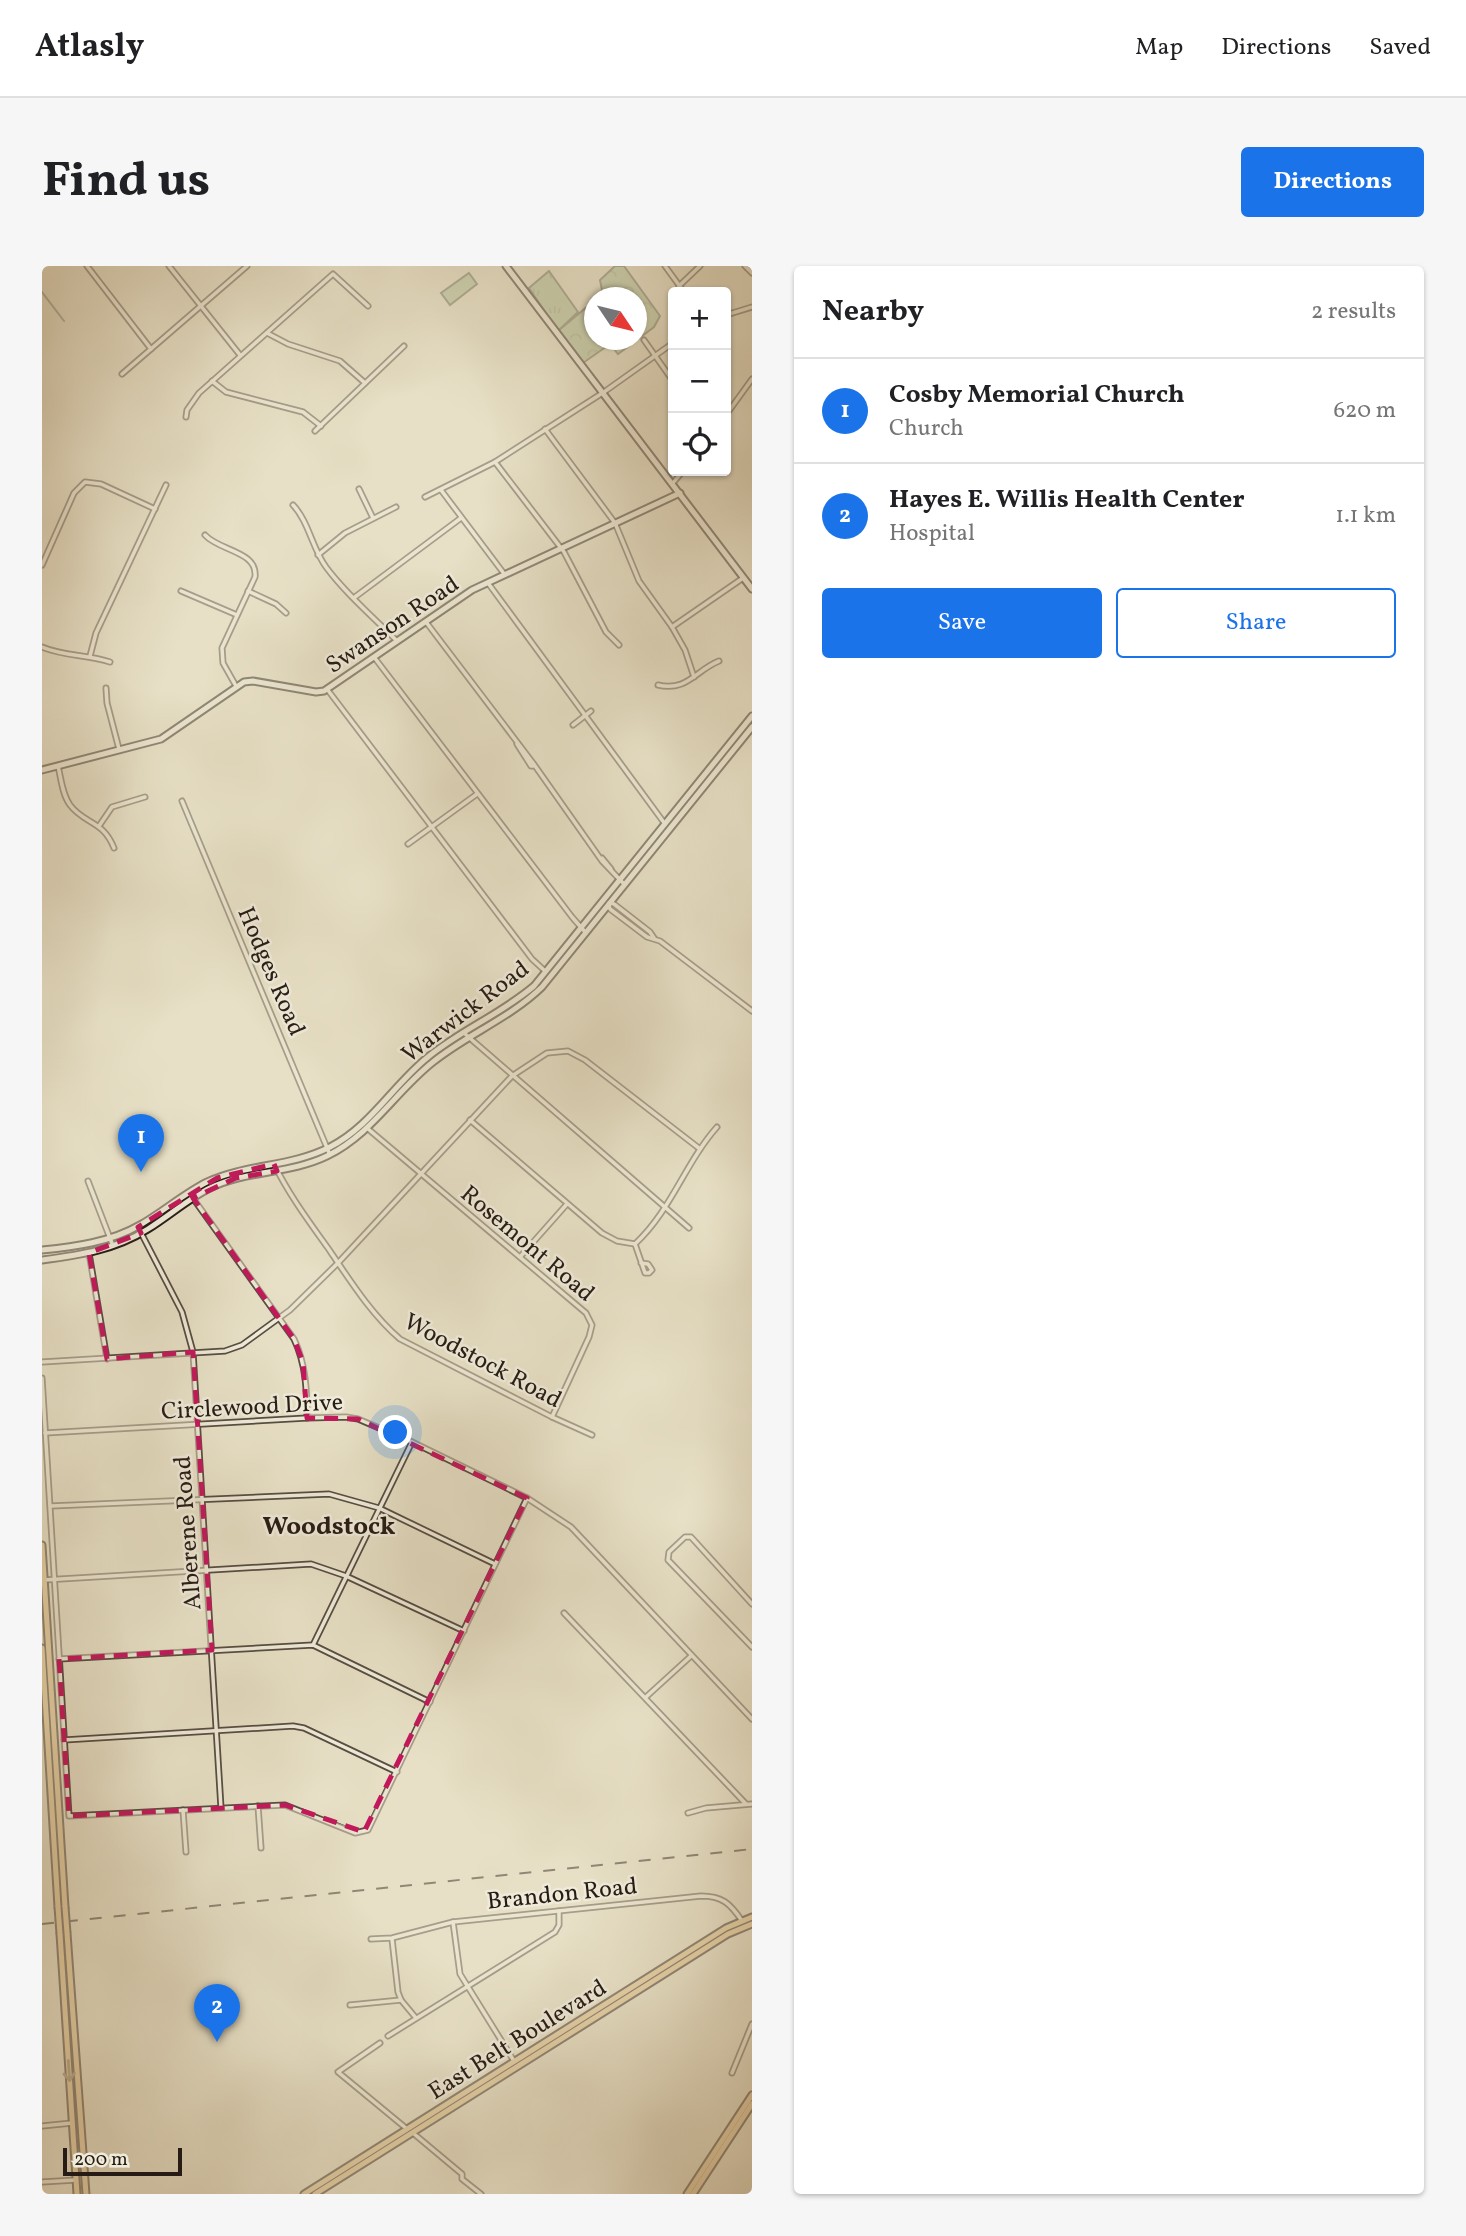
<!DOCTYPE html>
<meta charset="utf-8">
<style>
:root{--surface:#fff;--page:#f6f6f6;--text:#202124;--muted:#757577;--line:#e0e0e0;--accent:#1a73e8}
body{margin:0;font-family:Vollkorn,serif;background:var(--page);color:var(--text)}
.controls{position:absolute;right:21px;top:21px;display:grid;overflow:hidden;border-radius:7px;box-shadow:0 2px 5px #0004}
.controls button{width:63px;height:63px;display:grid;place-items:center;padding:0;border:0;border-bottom:2px solid var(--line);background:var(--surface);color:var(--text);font:35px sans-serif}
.compass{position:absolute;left:542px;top:21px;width:63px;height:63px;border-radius:50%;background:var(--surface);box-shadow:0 2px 5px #0004;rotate:125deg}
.scale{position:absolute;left:21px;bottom:18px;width:119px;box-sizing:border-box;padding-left:7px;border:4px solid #271c15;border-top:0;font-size:19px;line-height:24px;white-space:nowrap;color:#271c15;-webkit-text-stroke:5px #efebda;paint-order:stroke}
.you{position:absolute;left:354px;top:1167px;width:24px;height:24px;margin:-18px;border:5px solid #fff;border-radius:50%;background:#1a73e8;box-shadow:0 0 0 10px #1a73e833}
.badge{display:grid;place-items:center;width:46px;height:46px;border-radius:50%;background:var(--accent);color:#fff;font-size:23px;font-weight:700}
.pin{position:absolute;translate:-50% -58px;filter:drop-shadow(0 2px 4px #0008)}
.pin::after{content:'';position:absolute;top:37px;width:24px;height:21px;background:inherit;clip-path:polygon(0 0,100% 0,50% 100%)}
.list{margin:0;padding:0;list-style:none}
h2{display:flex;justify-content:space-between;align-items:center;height:91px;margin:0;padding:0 28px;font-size:30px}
h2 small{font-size:23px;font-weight:400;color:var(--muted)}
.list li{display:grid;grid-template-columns:46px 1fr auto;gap:21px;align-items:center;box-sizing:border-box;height:105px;padding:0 28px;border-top:2px solid var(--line)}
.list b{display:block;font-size:26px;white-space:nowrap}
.list p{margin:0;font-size:23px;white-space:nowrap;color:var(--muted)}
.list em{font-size:23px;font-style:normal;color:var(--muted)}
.actions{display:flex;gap:14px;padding:21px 28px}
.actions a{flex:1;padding:16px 0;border:2px solid var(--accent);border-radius:7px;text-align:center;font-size:24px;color:var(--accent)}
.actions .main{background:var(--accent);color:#fff}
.icon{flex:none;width:38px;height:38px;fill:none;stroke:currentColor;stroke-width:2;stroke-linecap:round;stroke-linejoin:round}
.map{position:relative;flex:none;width:710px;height:1928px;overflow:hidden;border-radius:7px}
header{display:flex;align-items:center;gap:42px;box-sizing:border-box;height:98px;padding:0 35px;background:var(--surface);border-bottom:2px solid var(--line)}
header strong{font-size:33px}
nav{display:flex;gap:38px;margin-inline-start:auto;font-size:24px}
.intro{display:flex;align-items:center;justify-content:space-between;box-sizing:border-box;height:168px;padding:0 42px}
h1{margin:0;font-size:49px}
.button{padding:18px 32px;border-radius:7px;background:var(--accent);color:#fff;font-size:24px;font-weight:700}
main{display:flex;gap:42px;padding:0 42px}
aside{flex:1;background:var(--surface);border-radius:7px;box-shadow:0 2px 5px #0004}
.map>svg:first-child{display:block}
.grass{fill:url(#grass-tufts);stroke:#6b7058;stroke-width:2}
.forest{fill:url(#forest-crowns);stroke:#6b7058;stroke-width:2}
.garden{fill:#afc39a;stroke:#6b7058;stroke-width:2}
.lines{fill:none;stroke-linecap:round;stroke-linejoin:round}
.stream{stroke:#6a7d73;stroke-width:2}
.street-casing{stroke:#574d41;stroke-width:7}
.secondary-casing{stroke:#271c15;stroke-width:9}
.primary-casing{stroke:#271c15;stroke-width:9}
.street{stroke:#efebda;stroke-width:3.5}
.secondary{stroke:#efebda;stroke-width:5}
.primary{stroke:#e4c083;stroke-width:5}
.rail{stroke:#271c15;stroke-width:2;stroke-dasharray:12 12;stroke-linecap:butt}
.primary-bridge-casing{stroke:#271c15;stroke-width:9;stroke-linecap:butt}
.primary-bridge{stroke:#e4c083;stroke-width:5}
.oneway{stroke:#866e4c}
.marked{fill:none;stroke:#c2185b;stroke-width:5;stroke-dasharray:14 9;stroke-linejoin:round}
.labels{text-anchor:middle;stroke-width:5;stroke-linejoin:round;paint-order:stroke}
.street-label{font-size:24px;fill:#271c15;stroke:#efebda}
.neighbourhood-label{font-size:26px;font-weight:bold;fill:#271c15;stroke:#efebda}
</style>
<header>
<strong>Atlasly</strong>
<nav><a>Map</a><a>Directions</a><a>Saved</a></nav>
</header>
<div class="intro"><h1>Find us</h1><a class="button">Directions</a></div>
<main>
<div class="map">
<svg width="710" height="1928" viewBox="0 0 710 1928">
<defs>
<pattern id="grass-tufts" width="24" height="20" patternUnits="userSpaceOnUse" patternTransform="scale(1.75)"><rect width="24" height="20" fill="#afc39a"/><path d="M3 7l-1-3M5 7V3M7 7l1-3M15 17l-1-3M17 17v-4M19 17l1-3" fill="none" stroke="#97a784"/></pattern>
<pattern id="forest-crowns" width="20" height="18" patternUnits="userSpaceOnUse" patternTransform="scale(1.75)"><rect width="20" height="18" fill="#afc39a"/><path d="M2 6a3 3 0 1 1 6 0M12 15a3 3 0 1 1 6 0" fill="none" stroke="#97a784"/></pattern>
</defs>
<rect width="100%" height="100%" fill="#e7e0c6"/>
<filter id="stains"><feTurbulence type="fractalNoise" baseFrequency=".00286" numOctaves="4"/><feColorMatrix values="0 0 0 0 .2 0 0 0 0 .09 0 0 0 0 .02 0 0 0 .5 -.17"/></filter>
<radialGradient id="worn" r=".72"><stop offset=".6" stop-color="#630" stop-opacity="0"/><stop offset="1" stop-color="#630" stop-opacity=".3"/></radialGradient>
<path class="grass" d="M507,5L536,46L516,65L487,22Z"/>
<path class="forest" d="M573,0H582L618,50L612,61L576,88L568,78L541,97L516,65L552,35V74H594V32L557,31L561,29L558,14Z"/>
<path class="garden" d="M427,7L435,18L408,39L399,27Z"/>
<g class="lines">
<path class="stream" d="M0,26L22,55"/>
<g class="street-casing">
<g id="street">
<path d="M45,0L109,83"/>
<path d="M127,0L198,89"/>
<path d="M623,0L642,26"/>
<path d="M703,0L710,7"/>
<path d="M637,20L658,0"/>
<path d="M684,49L710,41"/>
<path d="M225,67L246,78L298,95L323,117"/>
<path d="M602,74L631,115"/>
<path d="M80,108L205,0"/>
<path d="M170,115L184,126L261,146L279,160"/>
<path d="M684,149L710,113"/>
<path d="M144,151L145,144L157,127L291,8L326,40"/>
<path d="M503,163L573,257L597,315L630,361L643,384L652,411"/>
<path d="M273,165L362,80"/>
<path d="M453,196L522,286L564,366L577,379"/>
<path d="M631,217L641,205"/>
<path d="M317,223L331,252"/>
<path d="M399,224L463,309"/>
<path d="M383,231L453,196L562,126L631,77"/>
<path d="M251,239C267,256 270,282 284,301C304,328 331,351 355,375"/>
<path d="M163,269C177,285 216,285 213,311L180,382L181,397L194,420"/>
<path d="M276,289L303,267L354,241"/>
<path d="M0,299L32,227L43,216L59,218L113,243"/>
<path d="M446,317L623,558"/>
<path d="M139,325L195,349"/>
<path d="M206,325L234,338L244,347"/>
<path d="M313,331L419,252"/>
<path d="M384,356L491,497L560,595L582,618"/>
<path d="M630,361L701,312"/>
<path d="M0,381C21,390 46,389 68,396"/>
<path d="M48,390L54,367L124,219"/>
<path d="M332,391L530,651L544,667"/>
<path d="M616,419C645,426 654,404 677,395"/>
<path d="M64,422L65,437L77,483"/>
<path d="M285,423L490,693L503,705"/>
<path d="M531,459L549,445"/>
<path d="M475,478L489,500H491"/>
<path d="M16,500C19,512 20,528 28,539C42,558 61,554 72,582"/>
<path d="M140,535L288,889"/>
<path d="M57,560L70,541L103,531"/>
<path d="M366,578L435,528"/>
<path d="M560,592L569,603"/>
<path d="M567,637L572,638L608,666L612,672"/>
<path d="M567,639L568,643L605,671L618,675L710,745"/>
<path d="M422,767L647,962"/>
<path d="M428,854L560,967L575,975L593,978"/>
<path d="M325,862L544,1047L550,1059L547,1071L510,1151"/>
<path d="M232,898C247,929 268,957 288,985C309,1016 330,1049 358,1073L510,1151L550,1169"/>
<path d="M46,915L71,980"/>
<path d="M153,931V935L252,1073C264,1098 265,1125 265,1152"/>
<path d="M96,961L140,1046L151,1086L179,1542"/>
<path d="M593,978C629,945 643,897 675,861"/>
<path d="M593,978L603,1007H607L610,1004L606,998L599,997"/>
<path d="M47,987L65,1093"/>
<path d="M478,991L525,938"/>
<path d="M0,1096L183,1085L200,1079L248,1044L296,997L470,810L505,787L526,785L543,794L658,883"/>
<path d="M0,1112L27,1550L243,1539L313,1567L326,1564L485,1232"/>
<path d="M3,1167L265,1152L304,1151L316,1153L370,1176L485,1232L529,1261L710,1453"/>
<path d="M9,1240L287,1228L337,1242L453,1298"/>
<path d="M2,1314L269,1298L304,1310L422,1365"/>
<path d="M710,1338L649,1271H643L627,1286L626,1294L710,1381"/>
<path d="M522,1347L704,1538"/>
<path d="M271,1379L370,1176"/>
<path d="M17,1393L271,1379L388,1436"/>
<path d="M604,1431L649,1390"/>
<path d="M22,1474L251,1460L262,1462L355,1506"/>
<path d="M216,1540L219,1582"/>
<path d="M141,1544L144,1586"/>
<path d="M646,1547L664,1542L710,1538"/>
<path d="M411,1656L418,1708L472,1795"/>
<path d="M329,1673L350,1672L411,1656L659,1630C680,1630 688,1637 700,1655"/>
<path d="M350,1673L356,1726L359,1734L374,1752"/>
<path d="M308,1739L359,1734"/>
<path d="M346,1770L513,1666L517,1659V1645"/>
<path d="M338,1777L296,1806L365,1863"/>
<path d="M690,1807L710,1758"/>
<path d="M0,1860L30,1857"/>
<path d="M371,1867L420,1908V1913L439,1928"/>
<path d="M0,1916L34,1914"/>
</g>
</g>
<g class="secondary-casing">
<g id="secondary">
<path d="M464,0L710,323"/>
<path d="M0,504L119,473L202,416L211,415L274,426L282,425L430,324L638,227"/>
<path d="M0,984C32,981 69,976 98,959C121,946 141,928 165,916C204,898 249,901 288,881C329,860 351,819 386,791C419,764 459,748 492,720L710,450"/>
<path d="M0,994C38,989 73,984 106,963C127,950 146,933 168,922C205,904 248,908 285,890C330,868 353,826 391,796C426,768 468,752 500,721L710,461"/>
</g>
</g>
<g class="primary-casing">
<g id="primary">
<path d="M0,1279L23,1641"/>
<path d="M0,1382L16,1641"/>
<path d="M25,1667L44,1928"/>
<path d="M18,1668L35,1928"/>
<path d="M262,1928L684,1662L710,1651"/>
<path d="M273,1928L686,1668L710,1658"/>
<path d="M645,1928L710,1829"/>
<path d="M651,1928L710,1838"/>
</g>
</g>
<use href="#street" class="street"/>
<use href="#secondary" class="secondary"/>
<use href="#primary" class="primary"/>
<path class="rail" d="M0,1658L710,1583"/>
<g class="primary-bridge-casing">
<g id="primary-bridge">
<path d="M16,1641L18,1668"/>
<path d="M23,1641L25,1667"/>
</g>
</g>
<use href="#primary-bridge" class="primary-bridge"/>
</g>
<defs><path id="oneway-shaft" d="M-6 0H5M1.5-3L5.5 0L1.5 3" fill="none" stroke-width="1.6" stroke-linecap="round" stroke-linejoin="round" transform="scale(1.75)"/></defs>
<use class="oneway" href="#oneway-shaft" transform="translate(27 1805) rotate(86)"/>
<path d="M0 0H710V1928H0ZM232,898L235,905L194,912L151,932L252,1073L261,1096L265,1152L316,1153L485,1232L322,1566L243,1539L27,1550L17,1393L170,1384L151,1086L65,1093L47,987L99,967L96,961L175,912Z" fill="#e7e0c6" fill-opacity=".55" fill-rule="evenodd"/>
<path class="marked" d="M232,898L235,905L194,912L151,932L252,1073L261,1096L265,1152L316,1153L485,1232L322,1566L243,1539L27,1550L17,1393L170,1384L151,1086L65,1093L47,987L99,967L96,961L175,912Z"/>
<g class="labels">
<g class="street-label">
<text transform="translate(350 358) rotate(-34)" y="8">Swanson Road</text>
<text transform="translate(230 705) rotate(67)" y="8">Hodges Road</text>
<text transform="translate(423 745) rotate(-37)" y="8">Warwick Road</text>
<text transform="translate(486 977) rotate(40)" y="8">Rosemont Road</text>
<text transform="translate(441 1094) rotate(28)" y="8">Woodstock Road</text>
<text transform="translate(210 1140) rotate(-3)" y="8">Circlewood Drive</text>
<text transform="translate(145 1267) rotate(-94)" y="8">Alberene Road</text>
<text transform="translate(520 1627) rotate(-6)" y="8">Brandon Road</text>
<text transform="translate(475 1773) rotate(-32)" y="8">East Belt Boulevard</text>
</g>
<g class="neighbourhood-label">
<text x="287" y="1268">Woodstock</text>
</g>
</g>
<rect width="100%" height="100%" filter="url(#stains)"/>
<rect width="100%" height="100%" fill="url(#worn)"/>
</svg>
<div class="controls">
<button>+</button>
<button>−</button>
<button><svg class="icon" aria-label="locate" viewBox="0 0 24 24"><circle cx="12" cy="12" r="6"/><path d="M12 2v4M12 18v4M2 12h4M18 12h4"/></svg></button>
</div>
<svg class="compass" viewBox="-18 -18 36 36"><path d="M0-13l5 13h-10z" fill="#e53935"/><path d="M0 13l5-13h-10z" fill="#757577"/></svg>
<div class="scale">200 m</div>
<div class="you"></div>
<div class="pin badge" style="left:99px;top:906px">1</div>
<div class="pin badge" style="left:175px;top:1776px">2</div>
</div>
<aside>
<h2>Nearby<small>2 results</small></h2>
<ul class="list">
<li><span class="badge">1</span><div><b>Cosby Memorial Church</b><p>Church</p></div><em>620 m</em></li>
<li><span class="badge">2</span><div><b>Hayes E. Willis Health Center</b><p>Hospital</p></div><em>1.1 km</em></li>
</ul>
<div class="actions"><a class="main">Save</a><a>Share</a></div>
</aside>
</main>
